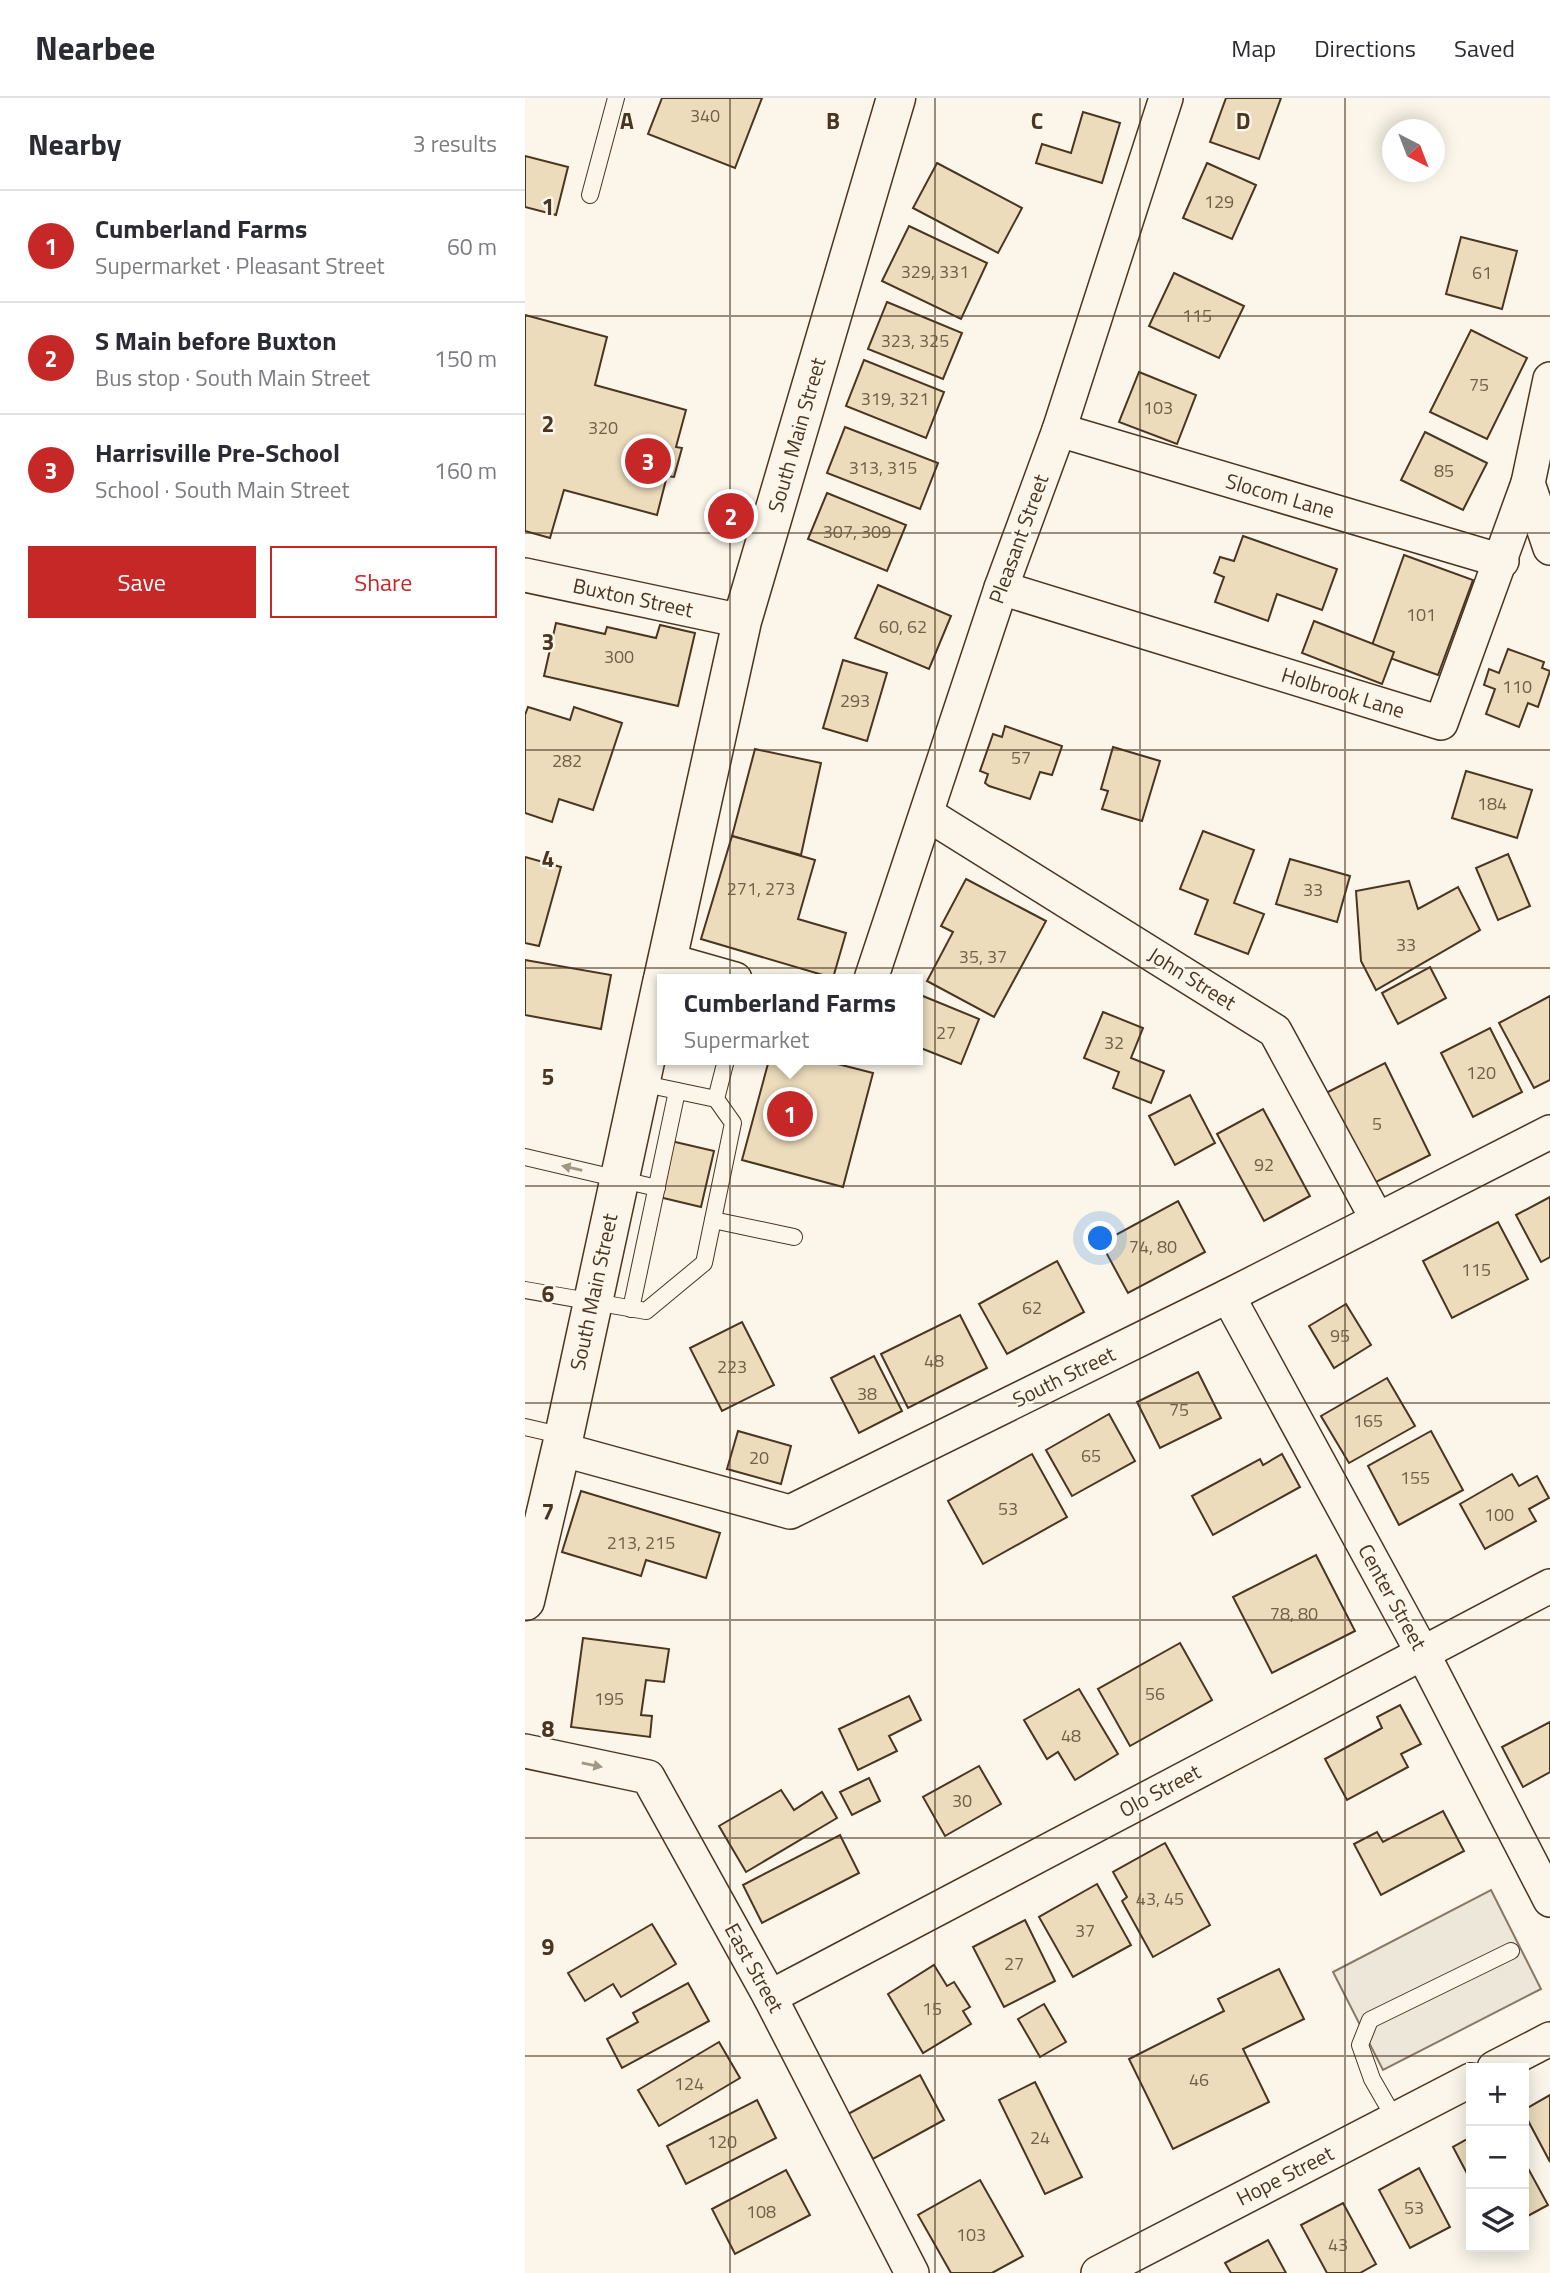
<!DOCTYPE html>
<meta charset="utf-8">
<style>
:root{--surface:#fff;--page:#f7f7f7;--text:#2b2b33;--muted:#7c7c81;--line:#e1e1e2;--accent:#c62828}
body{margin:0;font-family:"Titillium Web",sans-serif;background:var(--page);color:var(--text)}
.controls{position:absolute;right:21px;bottom:21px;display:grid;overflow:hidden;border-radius:0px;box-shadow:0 4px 18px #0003}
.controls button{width:63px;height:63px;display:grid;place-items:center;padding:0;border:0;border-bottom:2px solid var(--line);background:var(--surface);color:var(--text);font:35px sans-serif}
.compass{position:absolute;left:857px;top:21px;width:63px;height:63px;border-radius:50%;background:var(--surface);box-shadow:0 4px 18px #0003;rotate:138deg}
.you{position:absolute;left:576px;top:1141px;width:24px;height:24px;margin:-18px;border:5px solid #fff;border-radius:50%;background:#1a73e8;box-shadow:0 0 0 10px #1a73e833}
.badge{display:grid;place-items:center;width:46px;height:46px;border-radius:50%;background:var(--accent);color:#fff;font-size:23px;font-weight:700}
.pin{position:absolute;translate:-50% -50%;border:4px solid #fff;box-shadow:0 2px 7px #0006}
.popup{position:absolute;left:132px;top:876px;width:266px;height:91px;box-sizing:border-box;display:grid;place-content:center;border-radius:0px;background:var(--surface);filter:drop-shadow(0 2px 5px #0005);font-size:23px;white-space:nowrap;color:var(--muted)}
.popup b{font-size:26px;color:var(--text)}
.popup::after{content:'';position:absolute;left:50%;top:100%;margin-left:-14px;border:14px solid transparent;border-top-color:var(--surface)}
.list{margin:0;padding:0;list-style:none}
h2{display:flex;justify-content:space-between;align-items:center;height:91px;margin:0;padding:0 28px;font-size:30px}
h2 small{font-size:23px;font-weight:400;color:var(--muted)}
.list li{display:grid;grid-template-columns:46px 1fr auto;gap:21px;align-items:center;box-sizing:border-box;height:112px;padding:0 28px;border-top:2px solid var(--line)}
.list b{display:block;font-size:26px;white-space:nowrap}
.list p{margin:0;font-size:23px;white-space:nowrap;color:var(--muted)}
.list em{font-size:23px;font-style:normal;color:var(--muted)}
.actions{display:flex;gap:14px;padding:21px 28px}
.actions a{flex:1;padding:16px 0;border:2px solid var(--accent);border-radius:0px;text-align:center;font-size:24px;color:var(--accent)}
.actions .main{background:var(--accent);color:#fff}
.icon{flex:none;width:38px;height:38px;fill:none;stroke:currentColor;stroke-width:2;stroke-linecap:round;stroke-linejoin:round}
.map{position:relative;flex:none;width:1025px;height:2175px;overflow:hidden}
header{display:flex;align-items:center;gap:42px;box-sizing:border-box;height:98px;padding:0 35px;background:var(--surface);border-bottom:2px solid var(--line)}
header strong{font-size:33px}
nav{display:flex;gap:38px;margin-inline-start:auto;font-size:24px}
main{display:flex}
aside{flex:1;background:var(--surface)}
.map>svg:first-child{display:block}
.parking{fill:#ede7d9;stroke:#887966;stroke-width:2}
.building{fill:#ecdcbc;stroke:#4a3520;stroke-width:2}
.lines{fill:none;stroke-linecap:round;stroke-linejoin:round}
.service-casing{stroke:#4a3520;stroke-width:18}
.minor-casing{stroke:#4a3520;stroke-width:36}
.secondary-casing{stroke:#4a3520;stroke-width:41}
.service{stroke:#fbf6e9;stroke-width:16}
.minor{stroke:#fbf6e9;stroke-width:33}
.secondary{stroke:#fbf6e9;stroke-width:38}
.oneway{fill:#a29684}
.grid{fill:none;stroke:#4a3520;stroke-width:2;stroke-opacity:0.55}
.labels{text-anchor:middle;stroke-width:5;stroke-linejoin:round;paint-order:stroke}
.number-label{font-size:18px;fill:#725f47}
.street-label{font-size:21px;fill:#4a3520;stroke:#fbf6e9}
.grid-label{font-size:23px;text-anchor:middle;font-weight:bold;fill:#4a3520;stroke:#fbf6e9;stroke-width:5;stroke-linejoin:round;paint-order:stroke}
</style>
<header>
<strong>Nearbee</strong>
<nav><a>Map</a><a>Directions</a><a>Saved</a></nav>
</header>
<main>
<aside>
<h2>Nearby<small>3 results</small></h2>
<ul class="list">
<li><span class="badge">1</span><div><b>Cumberland Farms</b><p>Supermarket · Pleasant Street</p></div><em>60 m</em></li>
<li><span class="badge">2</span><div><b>S Main before Buxton</b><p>Bus stop · South Main Street</p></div><em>150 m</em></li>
<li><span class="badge">3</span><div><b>Harrisville Pre-School</b><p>School · South Main Street</p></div><em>160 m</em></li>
</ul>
<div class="actions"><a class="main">Save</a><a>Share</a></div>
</aside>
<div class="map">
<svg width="1025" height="2175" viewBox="0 0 1025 2175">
<rect width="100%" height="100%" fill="#fbf6e9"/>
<path class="parking" d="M966,1792L1016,1891L858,1972L808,1874Z"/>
<g class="building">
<path d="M137,0H237L210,70L123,36Z"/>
<path d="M701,0H756L734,61L685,44Z"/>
<path d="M558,14L595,25L577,85L511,65L517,46L546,55Z"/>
<path d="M0,58L43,69L31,117L0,109Z"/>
<path d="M412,65L497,110L473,155L388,110Z"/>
<path d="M682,65L731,87L707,141L658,120Z"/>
<path d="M384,128L462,165L436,221L357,183Z"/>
<path d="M936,139L992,153L977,211L921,196Z"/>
<path d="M649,175L719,208L694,260L624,228Z"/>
<path d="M362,204L437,235L418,281L343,251Z"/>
<path d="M0,217L82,239L70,287L161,312L151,349L157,350L149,379L142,378L132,417L39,392L25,440L0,433Z"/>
<path d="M946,232L1002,260L962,341L905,314Z"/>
<path d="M339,262L419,294L401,340L321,308Z"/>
<path d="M614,274L671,297L652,346L594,324Z"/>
<path d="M320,329L413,365L395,411L302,375Z"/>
<path d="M900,334L962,365L938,412L876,382Z"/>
<path d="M302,395L381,427L362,473L283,441Z"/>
<path d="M718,438L812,471L797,512L752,496L743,523L690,504L699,479L689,475L695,459L709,463Z"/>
<path d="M879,457L948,482L913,577L845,553Z"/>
<path d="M353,487L426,518L404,571L330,540Z"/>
<path d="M789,523L869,554L857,586L777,555Z"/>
<path d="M31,525L80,536L82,529L131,540L135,527L170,535L153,608L19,578Z"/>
<path d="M983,551L1019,564L1017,570L1025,573L1013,609L1003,605L994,629L961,616L970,591L959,587L964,571L974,575Z"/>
<path d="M318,562L362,575L342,643L298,630Z"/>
<path d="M3,609L45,622L49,609L97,625L68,712L34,701L27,724L0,715V617Z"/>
<path d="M480,628L537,648L527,677L515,674L505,701L464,688L460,685L463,676L455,673L468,636L477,639Z"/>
<path d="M588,649L635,663L617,723L577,711L583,693L576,691Z"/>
<path d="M230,651L296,665L276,757L207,738Z"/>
<path d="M941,673L1007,692L992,740L927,720Z"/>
<path d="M678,733L729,752L709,805L739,816L723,856L670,836L683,802L655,791Z"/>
<path d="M207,738L290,762L273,821L321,835L308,880L176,841Z"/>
<path d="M983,756L1005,808L973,822L951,770Z"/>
<path d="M0,759L36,769L14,848L0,845Z"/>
<path d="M765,761L825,778L812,824L751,806Z"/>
<path d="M441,781L521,823L469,919L402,883L428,834L416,828Z"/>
<path d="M884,783L893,811L933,789L955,832L851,892L836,863L831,793Z"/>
<path d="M0,862L86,877L76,931L0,917Z"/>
<path d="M905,869L921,900L873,926L857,895Z"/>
<path d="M393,896L454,921L436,966L393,949Z"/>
<path d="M1025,898V982L1009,990L974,925Z"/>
<path d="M578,914L618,930L606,960L639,973L626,1005L588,990L594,974L559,960Z"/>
<path d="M965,930L997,994L948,1019L916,955Z"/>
<path d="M244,962H297L348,975L318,1089L217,1062Z"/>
<path d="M860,965L905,1057L845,1087L799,996Z"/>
<path d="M665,997L690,1045L650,1067L624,1018Z"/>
<path d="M738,1011L785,1098L739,1123L692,1036Z"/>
<path d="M146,1043L189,1053L176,1109L134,1099Z"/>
<path d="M1025,1099V1159L1016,1164L991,1117Z"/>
<path d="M653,1103L680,1154L603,1195L576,1145Z"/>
<path d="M973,1124L1003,1181L927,1220L898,1163Z"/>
<path d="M532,1163L559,1214L482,1256L454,1206Z"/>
<path d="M821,1206L846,1247L809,1270L784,1228Z"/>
<path d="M435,1217L462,1270L383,1310L356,1256Z"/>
<path d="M217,1224L249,1287L197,1313L165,1250Z"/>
<path d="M349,1258L377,1313L334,1335L306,1280Z"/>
<path d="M673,1274L696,1320L635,1350L612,1304Z"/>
<path d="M862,1280L890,1328L824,1365L796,1318Z"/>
<path d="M584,1316L610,1363L547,1398L521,1352Z"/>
<path d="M213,1333L266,1348L256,1386L202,1371Z"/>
<path d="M906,1333L938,1392L874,1427L843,1368Z"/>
<path d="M507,1356L542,1419L458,1466L423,1403Z"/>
<path d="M757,1356L775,1389L688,1437L667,1398L735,1361L738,1367Z"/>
<path d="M987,1376L994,1388L1012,1378L1024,1400L1004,1411L1011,1423L960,1451L935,1406Z"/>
<path d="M56,1393L195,1435L181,1480L121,1462L116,1478L37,1454Z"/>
<path d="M791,1457L830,1533L747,1575L708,1499Z"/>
<path d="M58,1540L144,1551L139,1584L121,1582L116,1617L127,1618L125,1639L46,1629Z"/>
<path d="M655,1545L687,1602L605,1648L573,1591Z"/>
<path d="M554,1591L593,1656L550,1682L533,1654L522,1661L499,1622Z"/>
<path d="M384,1598L396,1622L364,1638L372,1653L333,1672L314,1631Z"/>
<path d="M875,1607L896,1646L876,1656L883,1669L822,1702L800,1661L857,1630L852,1619Z"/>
<path d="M1025,1624V1674L998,1689L977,1649Z"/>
<path d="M454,1668L476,1706L420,1738L398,1699Z"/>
<path d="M344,1680L355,1703L327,1717L315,1694Z"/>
<path d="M256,1692L269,1712L297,1694L312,1720L221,1774L194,1728Z"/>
<path d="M918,1713L939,1753L856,1797L829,1746L852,1734L858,1744Z"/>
<path d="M315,1737L334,1775L237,1825L218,1787Z"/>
<path d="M640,1745L685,1827L628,1859L597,1803L602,1799L588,1774Z"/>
<path d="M572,1786L606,1847L548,1879L514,1819Z"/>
<path d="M500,1822L530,1883L479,1909L448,1849Z"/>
<path d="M127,1826L151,1866L96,1899L88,1886L60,1903L43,1875Z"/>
<path d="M409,1867L422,1888L429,1884L445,1909L438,1913L446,1926L398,1955L363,1896Z"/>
<path d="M754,1871L779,1921L718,1951L744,2004L648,2051L604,1961L699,1913L693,1901Z"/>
<path d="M163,1885L184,1923L97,1970L82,1941L113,1924L108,1915Z"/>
<path d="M519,1906L541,1944L515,1959L493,1921Z"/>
<path d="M194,1944L215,1980L134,2028L113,1992Z"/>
<path d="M395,1977L419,2022L348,2061L323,2016Z"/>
<path d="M510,1984L557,2079L520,2096L474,2002Z"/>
<path d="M1025,1997V2064L999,2015V2012Z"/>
<path d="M232,2002L251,2040L161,2086L142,2048Z"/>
<path d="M946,2039V2083L928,2049Z"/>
<path d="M999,2063L1023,2107L999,2120Z"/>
<path d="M894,2070L925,2129L885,2150L854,2092Z"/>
<path d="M261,2072L285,2117L210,2156L187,2111Z"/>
<path d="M455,2082L498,2158L467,2175H426L393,2117Z"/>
<path d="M818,2105L851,2166L835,2175H802L776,2127Z"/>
<path d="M743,2142L761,2175H706L700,2165Z"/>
</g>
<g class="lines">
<g class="service-casing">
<g id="service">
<path d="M65,97L91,0"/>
<path d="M115,985L191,1001"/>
<path d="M0,1059L132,1090"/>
<path d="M188,1122L269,1139"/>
<path d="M0,1192L121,1213L179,1165L208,1025L191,1001L201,962"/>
<path d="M106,1211L152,993"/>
<path d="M0,1329L39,1338"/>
<path d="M870,2021L847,1981L835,1947L845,1922L986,1853"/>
</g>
</g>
<g class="minor-casing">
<g id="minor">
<path d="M1025,281L1003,385L1025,450"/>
<path d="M534,332L977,463"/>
<path d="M0,477L217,523"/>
<path d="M476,490L916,625L1003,385"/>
<path d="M402,716L750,933L852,1121"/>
<path d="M143,862L210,881"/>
<path d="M346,881L476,490L534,332L641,0"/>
<path d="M703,1198L897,1554L1025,1802"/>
<path d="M35,1351L265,1414L703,1198L1025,1034"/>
<path d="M0,1653L123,1679L245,1899L387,2175"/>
<path d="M245,1899L1025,1488"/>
<path d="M969,1970L1025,1941"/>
<path d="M573,2175L946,1982"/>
</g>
</g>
<g class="secondary-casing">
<g id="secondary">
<path d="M138,881L217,523L371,0"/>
<path d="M0,1503L39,1338L137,885"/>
</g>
</g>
<use href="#service" class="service"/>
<use href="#minor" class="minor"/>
<use href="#secondary" class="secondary"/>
</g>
<defs><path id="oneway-solid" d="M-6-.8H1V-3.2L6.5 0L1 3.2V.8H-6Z" transform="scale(1.75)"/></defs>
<g class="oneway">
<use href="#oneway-solid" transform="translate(47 1070) rotate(-167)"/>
<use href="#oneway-solid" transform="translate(67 1667) rotate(12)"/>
</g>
<path class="grid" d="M205,0V2175M410,0V2175M615,0V2175M820,0V2175M0,218H1025M0,435H1025M0,652H1025M0,870H1025M0,1088H1025M0,1305H1025M0,1522H1025M0,1740H1025M0,1958H1025"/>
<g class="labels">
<g class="number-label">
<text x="180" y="24">340</text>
<text x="694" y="110">129</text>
<text x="410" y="180">329, 331</text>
<text x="957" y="181">61</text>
<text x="672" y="224">115</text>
<text x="390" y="249">323, 325</text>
<text x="954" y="293">75</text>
<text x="370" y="307">319, 321</text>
<text x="633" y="316">103</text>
<text x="78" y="336">320</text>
<text x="358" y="376">313, 315</text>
<text x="919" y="379">85</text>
<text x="332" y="440">307, 309</text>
<text x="896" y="523">101</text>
<text x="378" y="535">60, 62</text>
<text x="94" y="565">300</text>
<text x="992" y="595">110</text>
<text x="330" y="609">293</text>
<text x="496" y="666">57</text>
<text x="42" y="669">282</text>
<text x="967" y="712">184</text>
<text x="236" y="797">271, 273</text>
<text x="788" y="798">33</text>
<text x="881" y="853">33</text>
<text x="458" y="865">35, 37</text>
<text x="421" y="941">27</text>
<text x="589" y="951">32</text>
<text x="956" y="981">120</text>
<text x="852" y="1032">5</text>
<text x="739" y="1073">92</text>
<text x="628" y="1155">74, 80</text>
<text x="951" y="1178">115</text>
<text x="507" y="1216">62</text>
<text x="815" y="1244">95</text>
<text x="409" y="1269">48</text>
<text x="207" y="1275">223</text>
<text x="342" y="1302">38</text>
<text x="654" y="1318">75</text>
<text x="843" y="1329">165</text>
<text x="566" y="1364">65</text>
<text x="234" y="1366">20</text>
<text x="890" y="1386">155</text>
<text x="483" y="1417">53</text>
<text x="974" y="1423">100</text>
<text x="116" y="1451">213, 215</text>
<text x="769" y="1522">78, 80</text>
<text x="630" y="1602">56</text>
<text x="84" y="1607">195</text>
<text x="546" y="1644">48</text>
<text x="437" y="1709">30</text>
<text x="635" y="1807">43, 45</text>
<text x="560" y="1839">37</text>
<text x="489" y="1872">27</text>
<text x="407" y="1917">15</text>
<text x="674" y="1988">46</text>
<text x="164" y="1992">124</text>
<text x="515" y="2046">24</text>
<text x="197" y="2050">120</text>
<text x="889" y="2116">53</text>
<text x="236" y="2120">108</text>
<text x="446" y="2143">103</text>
<text x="813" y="2153">43</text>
</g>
<g class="street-label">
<text transform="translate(272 337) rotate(-74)" y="7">South Main Street</text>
<text transform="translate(755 398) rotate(16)" y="7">Slocom Lane</text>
<text transform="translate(494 441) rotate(-70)" y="7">Pleasant Street</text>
<text transform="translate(108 500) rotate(12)" y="7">Buxton Street</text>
<text transform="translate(818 595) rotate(17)" y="7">Holbrook Lane</text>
<text transform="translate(667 881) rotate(32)" y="7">John Street</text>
<text transform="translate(69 1194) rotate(-78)" y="7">South Main Street</text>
<text transform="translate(539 1279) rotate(-26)" y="7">South Street</text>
<text transform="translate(867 1499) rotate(61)" y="7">Center Street</text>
<text transform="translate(635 1693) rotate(-28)" y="7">Olo Street</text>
<text transform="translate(229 1870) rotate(61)" y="7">East Street</text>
<text transform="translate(760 2078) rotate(-27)" y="7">Hope Street</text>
</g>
</g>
<g class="grid-label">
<text x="102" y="31">A</text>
<text x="308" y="31">B</text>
<text x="512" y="31">C</text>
<text x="718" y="31">D</text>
<text x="23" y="117">1</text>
<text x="23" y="334">2</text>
<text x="23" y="552">3</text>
<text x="23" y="769">4</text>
<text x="23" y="987">5</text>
<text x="23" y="1204">6</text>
<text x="23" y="1422">7</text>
<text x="23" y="1639">8</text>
<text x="23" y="1857">9</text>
</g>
</svg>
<div class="controls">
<button>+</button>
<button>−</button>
<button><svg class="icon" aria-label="layers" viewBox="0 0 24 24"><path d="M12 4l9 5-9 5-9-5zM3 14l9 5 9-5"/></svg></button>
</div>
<svg class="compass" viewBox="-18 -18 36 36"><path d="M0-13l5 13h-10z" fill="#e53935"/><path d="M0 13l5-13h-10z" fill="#7c7c81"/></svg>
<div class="you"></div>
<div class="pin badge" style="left:265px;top:1016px">1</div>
<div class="popup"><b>Cumberland Farms</b>Supermarket</div>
<div class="pin badge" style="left:206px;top:418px">2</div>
<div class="pin badge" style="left:123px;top:363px">3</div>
</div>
</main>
